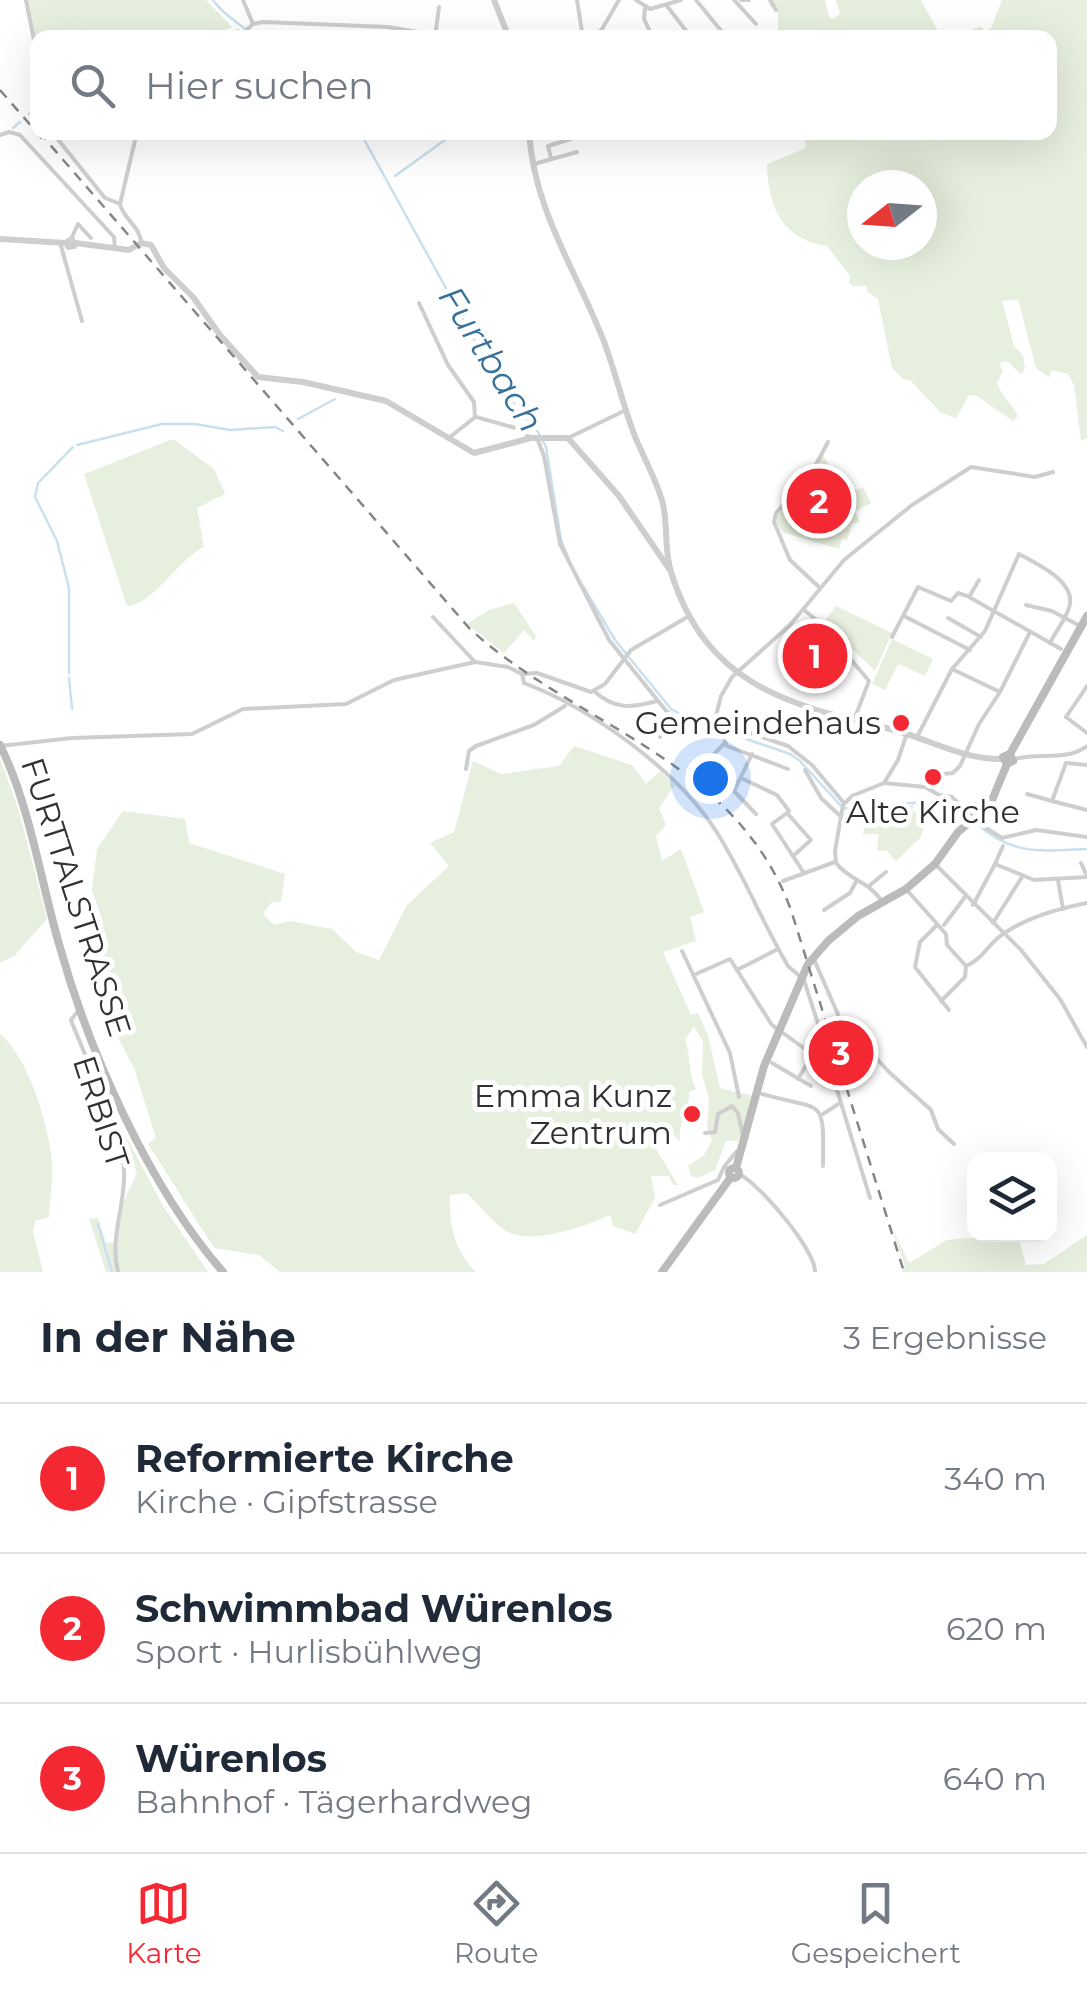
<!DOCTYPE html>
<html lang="de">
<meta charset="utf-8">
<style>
:root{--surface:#fff;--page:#f6f6f7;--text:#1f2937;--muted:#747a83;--line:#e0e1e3;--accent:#f32832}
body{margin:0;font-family:Montserrat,sans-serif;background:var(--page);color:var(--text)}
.controls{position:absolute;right:30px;bottom:30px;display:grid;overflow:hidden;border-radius:20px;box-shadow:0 10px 40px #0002}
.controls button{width:90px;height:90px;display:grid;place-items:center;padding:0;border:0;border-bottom:2px solid var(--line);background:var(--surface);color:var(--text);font:50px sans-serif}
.compass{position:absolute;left:847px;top:170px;width:90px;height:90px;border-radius:50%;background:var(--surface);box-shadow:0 10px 40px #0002;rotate:253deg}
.you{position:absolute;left:710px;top:778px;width:35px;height:35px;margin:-25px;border:8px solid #fff;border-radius:50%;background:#1a73e8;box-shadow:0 0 0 15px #1a73e833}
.badge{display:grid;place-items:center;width:65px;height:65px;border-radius:50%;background:var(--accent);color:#fff;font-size:32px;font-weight:700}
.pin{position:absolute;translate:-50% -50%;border:5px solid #fff;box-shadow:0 2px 10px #0006}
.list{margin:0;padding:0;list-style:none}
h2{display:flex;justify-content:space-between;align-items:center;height:130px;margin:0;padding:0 40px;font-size:42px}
h2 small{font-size:32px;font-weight:400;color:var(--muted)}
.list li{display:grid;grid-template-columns:65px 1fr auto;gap:30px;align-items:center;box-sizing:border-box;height:150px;padding:0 40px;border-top:2px solid var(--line)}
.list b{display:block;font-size:38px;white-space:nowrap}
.list p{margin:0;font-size:32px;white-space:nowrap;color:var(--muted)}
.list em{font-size:32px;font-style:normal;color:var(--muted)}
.icon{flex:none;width:55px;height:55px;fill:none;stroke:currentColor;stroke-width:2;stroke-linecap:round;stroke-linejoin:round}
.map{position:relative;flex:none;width:1087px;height:1272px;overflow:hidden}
.search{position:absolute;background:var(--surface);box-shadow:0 10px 40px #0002;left:30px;right:30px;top:30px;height:110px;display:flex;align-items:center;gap:25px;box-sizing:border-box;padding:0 35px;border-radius:20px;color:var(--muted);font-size:38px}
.sheet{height:580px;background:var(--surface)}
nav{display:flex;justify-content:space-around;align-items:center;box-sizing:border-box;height:140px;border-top:2px solid var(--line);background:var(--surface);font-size:28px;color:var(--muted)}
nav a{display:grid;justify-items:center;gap:5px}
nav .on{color:var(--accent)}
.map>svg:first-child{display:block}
.green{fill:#e7efde;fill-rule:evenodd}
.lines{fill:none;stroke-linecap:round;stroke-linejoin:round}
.stream{stroke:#c9e0ef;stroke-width:2.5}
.pedestrian{stroke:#cecece;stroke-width:4}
.minor{stroke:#cecece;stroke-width:4}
.tertiary{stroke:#cecece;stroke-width:6}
.secondary{stroke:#bbb;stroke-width:8}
.rail{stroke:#868686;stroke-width:2.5;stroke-dasharray:10 8;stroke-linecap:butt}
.poi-dot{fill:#f32832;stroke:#fff;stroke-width:4}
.labels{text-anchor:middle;stroke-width:10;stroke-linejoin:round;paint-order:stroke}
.poi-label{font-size:32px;fill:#313131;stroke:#fff;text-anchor:end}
.street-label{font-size:32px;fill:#313131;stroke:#fff}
.water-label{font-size:35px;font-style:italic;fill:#37719b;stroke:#fff}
</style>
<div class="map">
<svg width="1087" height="1272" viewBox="0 0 1087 1272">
<rect width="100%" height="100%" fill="#fff"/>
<g class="green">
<path d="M28,0H206L232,27L205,37L38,38L37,48Z"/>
<path d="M769,0H825L829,17L833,19L840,14L836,0H921L941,37H778V9L770,7Z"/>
<path d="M1002,0H1087V439L1081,440L1074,385L1068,374L1051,370L1049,377L1036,368L1018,299L1002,301L1014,346L1023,355L1025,369L1021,374L1007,361L999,363L1003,371L997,382C1001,396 1012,403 1018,416L1013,421L977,396L969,395L956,418L940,412L910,380L903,379L892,368L878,299L868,292L866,286H852L849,282L850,276L827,246C781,239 768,206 767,164L806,148L804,133L1050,132V38L954,37L981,26L985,31L991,28ZM922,185V245H862V185Z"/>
<path d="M173,439L214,469L225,494L197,508L204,547C177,560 154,604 127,606L84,474Z"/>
<path d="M823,455L843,494L863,487L871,503L855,511L860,522L852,524L847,540L842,539L839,549L782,532L776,521L778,514L804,488Z"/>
<path d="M514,603L536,636L534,641L524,630L504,653L467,624L489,610Z"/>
<path d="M836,606L892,633L875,671L846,643L839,644L829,633L831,630L824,622Z"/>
<path d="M892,639L933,659L925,676L898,664L885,690L872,684Z"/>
<path d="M574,746L632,765L646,784L660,771L675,785L659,808L666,825L656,836L662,861L681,849L704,912L690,917L696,941L663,952L691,1015L698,1013L708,1036L720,1088L753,1096L747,1128L738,1141H726L715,1170L698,1178L691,1176L688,1166L704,1155L712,1140L707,1127L709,1099L702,1075L703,1042L694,1026L685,1040C691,1056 688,1074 696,1089L689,1092C690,1111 677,1123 680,1142L668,1129L662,1132L653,1144L678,1185H673L669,1176H651L655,1198L635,1234L613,1226L610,1215C586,1226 533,1245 508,1232C496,1226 478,1203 466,1193L450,1195C449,1224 454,1251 476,1272H280L259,1255L214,1248L148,1144L156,1138L134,1068L110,1022L101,949L103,922L92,890L97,849L123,811L185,819L189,843L285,874L281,902H272L263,914L274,925L290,921L332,929L356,952L379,960L407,905L449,866L430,843L454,832L473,761L501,774L559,766Z"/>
<path d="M0,758L19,811L47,919L14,956L0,963Z"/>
<path d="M914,804L912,810L928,819L920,838L896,861L887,851L877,850L879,834H863L867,812L891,811Z"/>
<path d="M0,1034C28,1056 49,1126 52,1162C53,1180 50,1199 49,1217L35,1221L33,1232L43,1272H0Z"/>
<path d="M95,1078L162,1204L208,1272H106L89,1219L98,1218L106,1243L116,1242L122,1205L137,1173Z"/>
<path d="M891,1226L909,1263L947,1240L1011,1234L1018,1236L1026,1265L1044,1264L1087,1235V1272H901L905,1266Z"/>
</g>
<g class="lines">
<g class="stream">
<path d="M213,0C225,17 240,23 256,38"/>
<path d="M223,38L238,30"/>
<path d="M29,114L38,107"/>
<path d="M13,128L20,122"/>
<path d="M360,132L502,390L538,432L546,447L561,540L568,557"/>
<path d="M626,132L627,133"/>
<path d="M395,176L456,132"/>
<path d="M298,419L335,399"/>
<path d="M77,445L162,424H195L230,430L275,427L283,431"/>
<path d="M583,586L615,640L671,709L694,721L790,754L800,761L843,808C889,814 928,787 969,816"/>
<path d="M69,673V588L57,541L35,497L38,483L73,447"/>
<path d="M69,678L72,709"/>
<path d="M975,822C1012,856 1040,851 1087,849"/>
<path d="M98,1224L112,1272"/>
</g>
<path class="pedestrian" d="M61,246L82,321"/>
<g class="minor">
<path d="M26,0L38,60"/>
<path d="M243,0L253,24"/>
<path d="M577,0L583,38"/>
<path d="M636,0L650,9L681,0"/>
<path d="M696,0L727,38"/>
<path d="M734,0L756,24"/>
<path d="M741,0H749"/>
<path d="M770,0L776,10"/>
<path d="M667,6L687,32"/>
<path d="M645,8L644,19L653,38"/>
<path d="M253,24L263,22L388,27L453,38"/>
<path d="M435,37L439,7"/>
<path d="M237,38L252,25"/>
<path d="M592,38L602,29L619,0"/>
<path d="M52,132L105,198L120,204"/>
<path d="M137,132L120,204C123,219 141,227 141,243"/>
<path d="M0,135L9,132L20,135L114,237L115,248"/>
<path d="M577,137L594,132"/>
<path d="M551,158L548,146L577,137L575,132"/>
<path d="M534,164L577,152"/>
<path d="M71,239L78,224L91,238"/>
<path d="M419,303L448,365L474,402L475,417"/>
<path d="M476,417L519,429L531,438"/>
<path d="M450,437L474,418"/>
<path d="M537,438L544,456L560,544L609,640L667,712L699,728L722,734L727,746L788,769"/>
<path d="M568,438L626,410"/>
<path d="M979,580L969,597L1061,649"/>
<path d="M820,588L790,560L774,522L776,513L811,474L828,442"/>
<path d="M1026,605L1052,611L1080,626"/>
<path d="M803,609L821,624L869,681L854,720"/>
<path d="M904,616L970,650"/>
<path d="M433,617L475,662L508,667L522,674L537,673L591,692L605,684L631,650L689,616"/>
<path d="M948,618L981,637"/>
<path d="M892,637L918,587L951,601L958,593L967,596"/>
<path d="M952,669L1000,692"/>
<path d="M522,674L524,683C592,709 676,769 716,831C743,873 762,922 788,966L804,980L827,1052L825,1061"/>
<path d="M1087,686L1066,717L1087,733"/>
<path d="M594,691C615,710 631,708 657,701"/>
<path d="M718,722L788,746L812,765L844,803"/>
<path d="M712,732L721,696L732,677L790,625L844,560L912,505L971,467L1035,477L1053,472"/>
<path d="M918,735L952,669L985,631L1019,554C1037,564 1078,582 1069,608C1065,620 1056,631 1050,643"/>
<path d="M660,737L676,718"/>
<path d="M0,746L72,738L192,734L243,709L346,704L394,680L475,662"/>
<path d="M752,754L734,791L756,814"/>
<path d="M1015,759C1040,752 1065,762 1087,746"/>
<path d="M1067,763L1087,765"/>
<path d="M466,769L469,751L476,746L534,725L565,706"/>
<path d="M805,770L821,798L839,815"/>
<path d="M695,773L724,744"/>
<path d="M943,774L953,773L960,766L979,724L1000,692L1030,632"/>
<path d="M741,778L777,795L789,811"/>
<path d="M884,783L925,787L939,795L952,797L986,828L1002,838L1036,830L1087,837"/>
<path d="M1027,794L1052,801L1066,763"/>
<path d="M1052,801L1087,810"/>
<path d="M793,856L811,840L787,813L772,824L802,870L804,873"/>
<path d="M1081,863L1087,876"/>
<path d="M935,864L1021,950L1060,999L1087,1047"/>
<path d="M995,864L1003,846"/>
<path d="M1058,880L1063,909"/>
<path d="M783,881L835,862"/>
<path d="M869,886L886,872"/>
<path d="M906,889L946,934L947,945L966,966C982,960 989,943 1003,934C1028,917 1057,909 1087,903"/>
<path d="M881,900C869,882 849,880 836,863L835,851L843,805L852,796L884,783L898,760L906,736"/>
<path d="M973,905L995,864L1034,880L1087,877"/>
<path d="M824,910L850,893L857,880"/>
<path d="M993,923L1022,877"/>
<path d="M937,925L920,942L915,967L949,1010"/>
<path d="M944,925L965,897"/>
<path d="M682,951L730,1053L739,1097"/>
<path d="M813,957L840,1019L889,1072L931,1110L938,1129L954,1144"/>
<path d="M737,970L778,949"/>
<path d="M696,974L730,959L772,1025L830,1067L870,1198"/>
<path d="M941,1001L965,977L966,966"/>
<path d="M78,1011L71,1020C86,1060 121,1130 124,1170C126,1205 109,1237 118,1272"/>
<path d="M772,1063L811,1086"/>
<path d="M798,1079L813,1054"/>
<path d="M762,1094C824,1112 824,1094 823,1166"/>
<path d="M823,1114L840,1103"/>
<path d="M705,1133L715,1132L718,1114L732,1106L738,1113L742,1132"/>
<path d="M730,1170L724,1167L737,1151"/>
<path d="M739,1174C760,1184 816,1251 815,1272"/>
<path d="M660,1205L718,1180L724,1167"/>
</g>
<g class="tertiary">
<path d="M494,0L509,38"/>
<path d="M529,132C534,213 579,274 606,347C616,375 623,405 634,434C643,457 657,480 663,504C668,526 664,550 671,572C706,684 785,704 886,728C926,737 961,760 1003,759"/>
<path d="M0,239L66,243"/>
<path d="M72,239L74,246L68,247L67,242Z"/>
<path d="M75,243L129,250L141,243L151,245L164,268L193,297L220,335L258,377L303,382L386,401L474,453L531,438H568L619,496L670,570"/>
</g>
<g class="secondary">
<path d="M0,745C30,806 40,878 59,944C89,1052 149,1187 223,1272"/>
<path d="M1010,754L1087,616"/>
<circle cx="734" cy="1173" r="5"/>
<path d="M736,1168L764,1066L808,964L828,941L858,916L906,889L935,864L958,832L990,805L1007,764L1013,761L1010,754L1003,757L1007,764"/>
<path d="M662,1272L731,1177"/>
</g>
<g class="rail">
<path d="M0,90L46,143"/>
<path d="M39,132L470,629C579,728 735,758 791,910L904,1272"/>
</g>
</g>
<g class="poi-dot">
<circle cx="901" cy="723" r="10"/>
<circle cx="933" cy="777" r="10"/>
<circle cx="692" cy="1114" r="10"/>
</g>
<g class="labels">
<g class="poi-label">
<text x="881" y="734">Gemeindehaus</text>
<text x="933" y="823" text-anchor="middle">Alte Kirche</text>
<text x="672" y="1107">Emma Kunz<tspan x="672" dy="37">Zentrum</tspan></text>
</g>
<g class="street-label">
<text transform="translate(76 897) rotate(72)" y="11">FURTTALSTRASSE</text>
<text transform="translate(101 1112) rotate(72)" y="11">ERBIST</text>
</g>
<g class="water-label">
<text transform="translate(491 359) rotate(58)" y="12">Furtbach</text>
</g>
</g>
</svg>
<div class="controls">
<button><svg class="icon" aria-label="layers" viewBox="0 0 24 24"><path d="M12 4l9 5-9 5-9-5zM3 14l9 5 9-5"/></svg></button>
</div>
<svg class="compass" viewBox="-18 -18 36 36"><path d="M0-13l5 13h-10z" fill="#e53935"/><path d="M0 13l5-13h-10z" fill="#747a83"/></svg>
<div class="you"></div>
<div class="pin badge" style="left:815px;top:656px">1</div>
<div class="pin badge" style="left:819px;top:501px">2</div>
<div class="pin badge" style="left:841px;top:1053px">3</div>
<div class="search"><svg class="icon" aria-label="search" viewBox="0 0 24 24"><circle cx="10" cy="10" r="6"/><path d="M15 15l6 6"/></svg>Hier suchen</div>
</div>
<section class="sheet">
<h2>In der Nähe<small>3 Ergebnisse</small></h2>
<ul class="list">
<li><span class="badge">1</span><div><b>Reformierte Kirche</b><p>Kirche · Gipfstrasse</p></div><em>340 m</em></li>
<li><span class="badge">2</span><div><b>Schwimmbad Würenlos</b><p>Sport · Hurlisbühlweg</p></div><em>620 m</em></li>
<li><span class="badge">3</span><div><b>Würenlos</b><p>Bahnhof · Tägerhardweg</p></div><em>640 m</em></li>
</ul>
</section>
<nav>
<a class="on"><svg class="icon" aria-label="map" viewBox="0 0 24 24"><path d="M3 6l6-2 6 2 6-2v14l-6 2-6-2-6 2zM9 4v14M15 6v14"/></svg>Karte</a>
<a><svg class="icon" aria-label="directions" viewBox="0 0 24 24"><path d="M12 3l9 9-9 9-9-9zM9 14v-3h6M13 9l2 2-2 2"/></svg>Route</a>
<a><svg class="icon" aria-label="saved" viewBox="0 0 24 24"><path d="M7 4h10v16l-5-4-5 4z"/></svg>Gespeichert</a>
</nav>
